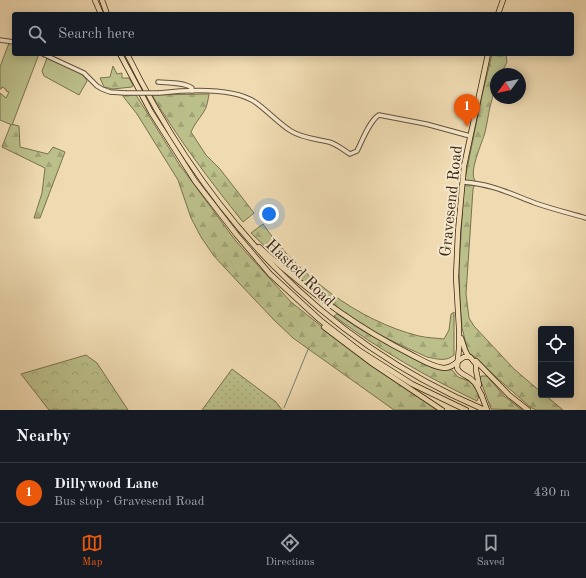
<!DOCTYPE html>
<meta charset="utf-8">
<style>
:root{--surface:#171b24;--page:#242831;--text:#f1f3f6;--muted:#9ea1a6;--line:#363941;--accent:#ea580c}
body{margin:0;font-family:"Old Standard TT",serif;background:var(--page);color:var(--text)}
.controls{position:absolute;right:12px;bottom:12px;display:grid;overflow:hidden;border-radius:4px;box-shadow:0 2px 10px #0003}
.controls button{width:36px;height:36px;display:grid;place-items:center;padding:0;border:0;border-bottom:1px solid var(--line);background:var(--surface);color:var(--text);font:20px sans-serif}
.compass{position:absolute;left:490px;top:68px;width:36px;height:36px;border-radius:50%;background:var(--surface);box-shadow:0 2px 10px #0003;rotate:237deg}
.you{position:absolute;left:269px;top:214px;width:14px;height:14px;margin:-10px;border:3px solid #fff;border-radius:50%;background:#1a73e8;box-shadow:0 0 0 6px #1a73e833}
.badge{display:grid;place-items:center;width:26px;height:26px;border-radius:50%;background:var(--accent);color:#fff;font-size:13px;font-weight:700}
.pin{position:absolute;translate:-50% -33px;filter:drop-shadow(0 1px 2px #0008)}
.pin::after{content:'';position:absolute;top:21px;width:14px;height:12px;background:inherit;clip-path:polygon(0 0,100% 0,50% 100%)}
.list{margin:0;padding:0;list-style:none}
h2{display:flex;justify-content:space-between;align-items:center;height:52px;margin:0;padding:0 16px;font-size:17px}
h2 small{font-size:13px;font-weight:400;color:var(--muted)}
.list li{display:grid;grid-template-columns:26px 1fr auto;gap:12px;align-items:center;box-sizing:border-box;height:60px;padding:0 16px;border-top:1px solid var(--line)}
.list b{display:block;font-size:15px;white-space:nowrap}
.list p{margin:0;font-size:13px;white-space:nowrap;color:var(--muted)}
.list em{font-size:13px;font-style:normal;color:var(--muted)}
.icon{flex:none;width:22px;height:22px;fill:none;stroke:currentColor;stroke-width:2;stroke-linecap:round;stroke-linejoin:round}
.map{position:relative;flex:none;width:586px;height:410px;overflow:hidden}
.search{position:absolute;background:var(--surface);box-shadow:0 2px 10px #0003;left:12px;right:12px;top:12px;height:44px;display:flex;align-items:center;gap:10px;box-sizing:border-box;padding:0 14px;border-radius:4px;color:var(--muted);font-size:15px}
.sheet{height:112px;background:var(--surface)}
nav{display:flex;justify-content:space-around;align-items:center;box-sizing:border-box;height:56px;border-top:1px solid var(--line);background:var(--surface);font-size:11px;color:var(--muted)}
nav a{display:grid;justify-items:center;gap:2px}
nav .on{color:var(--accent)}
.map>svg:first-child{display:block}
.grass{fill:url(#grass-dots);stroke:#79724e}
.forest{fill:url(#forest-firs);stroke:#79724e}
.park{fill:url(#park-crowns);stroke:#79724e}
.garden{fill:#bbbf8a;stroke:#79724e}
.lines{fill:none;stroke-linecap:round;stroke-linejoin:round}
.stream{stroke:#747e73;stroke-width:1}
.minor-casing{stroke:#65523a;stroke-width:5.5}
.major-casing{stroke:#372513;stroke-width:6}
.minor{stroke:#f5e7cc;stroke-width:3.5}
.major{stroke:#efdab1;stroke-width:4.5}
.minor-bridge-casing{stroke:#65523a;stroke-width:5.5;stroke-linecap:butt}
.minor-bridge{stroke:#f5e7cc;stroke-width:3.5}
.labels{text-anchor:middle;stroke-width:4;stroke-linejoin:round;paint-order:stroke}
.street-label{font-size:16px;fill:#372513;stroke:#f5e7cc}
</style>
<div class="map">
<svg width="586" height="410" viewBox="0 0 586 410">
<defs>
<pattern id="grass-dots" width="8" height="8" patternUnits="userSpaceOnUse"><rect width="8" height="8" fill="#bbbf8a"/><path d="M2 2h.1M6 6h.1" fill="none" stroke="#a1a476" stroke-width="1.8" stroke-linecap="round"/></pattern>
<pattern id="forest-firs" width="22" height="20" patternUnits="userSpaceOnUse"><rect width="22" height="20" fill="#bbbf8a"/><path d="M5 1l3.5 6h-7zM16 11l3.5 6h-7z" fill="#a1a476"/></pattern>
<pattern id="park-crowns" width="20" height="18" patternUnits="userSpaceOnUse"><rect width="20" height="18" fill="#bbbf8a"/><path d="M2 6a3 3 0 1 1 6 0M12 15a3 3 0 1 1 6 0" fill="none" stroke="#a1a476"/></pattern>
</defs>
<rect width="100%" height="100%" fill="#efdab1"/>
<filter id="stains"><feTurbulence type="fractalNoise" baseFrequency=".005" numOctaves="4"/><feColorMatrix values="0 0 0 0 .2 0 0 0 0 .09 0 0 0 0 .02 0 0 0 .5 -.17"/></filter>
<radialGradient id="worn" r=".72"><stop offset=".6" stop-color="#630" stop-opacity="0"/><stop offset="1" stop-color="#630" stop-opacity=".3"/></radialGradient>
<path class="grass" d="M232,369L276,402L282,410H202Z"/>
<g class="forest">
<path d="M492,54H506L507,62L501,74H496C496,86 493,96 490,107C488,116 487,124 485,132C483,142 467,173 476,182L473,189L466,294L469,318L474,326L514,369L541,392V395H545L563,410H536L530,407L496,377L476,358L469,353L467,348L462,328L460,301L459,269L464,184L481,100Z"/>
<path d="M113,66L117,74L122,73V78H129L133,85L132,87L113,89L104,87L100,78L110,77Z"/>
<path d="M209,94C208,100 207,108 203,113C199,119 194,125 191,132L206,155L220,169L254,213L243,222C210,181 179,140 152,95Z"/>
<path d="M122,95H136L179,164L235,240L291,302L369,364L437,410H394L293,338L274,320L239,283L214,256L201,237L191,218L178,180L137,114Z"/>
<path d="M11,124L19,126L20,147L48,154L53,147L65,152L40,218H34L42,193L45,168L2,147Z"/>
<path d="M263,224C298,275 358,321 419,336C428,338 436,338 444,339L449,330L451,314L454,312V355C446,362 437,359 427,357C403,346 375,334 354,320C316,295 283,264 251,233Z"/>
<path d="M337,314L363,331L396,349L442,369L452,370L458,377L471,382L476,388L479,396L477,401C425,376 381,351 334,316Z"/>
<path d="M481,376H487L504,396L522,410L491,409L480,379Z"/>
</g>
<path class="park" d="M86,355L97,363L128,410H49L21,374Z"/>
<g class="garden">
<path d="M9,43L14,44V54H39L12,125L0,120V93L6,98L9,92L6,91V89L2,87L1,89H0V67Z"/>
<path d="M47,58C57,63 83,71 87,81L79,95L44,76L42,71Z"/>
</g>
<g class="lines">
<path class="stream" d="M284,408L309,347"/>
<g class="minor-casing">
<g id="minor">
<path d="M0,40L14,42"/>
<path d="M43,54L84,73L97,86L102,89L110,92L125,93"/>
<path d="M158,82C168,83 184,82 192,88V91"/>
<path d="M159,93C186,90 232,87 255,102C268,111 278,123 291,131C302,138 316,139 329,142C337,144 343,150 350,154L357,151C362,141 370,120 379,115L426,124L470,136"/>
<path d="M463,182C492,184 509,193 535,203C552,209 569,213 586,218"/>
</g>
</g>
<g class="major-casing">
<g id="major">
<path d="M95,0L101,14"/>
<path d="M102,0L107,14"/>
<path d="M498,14L503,0"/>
<path d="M120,54L151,112L195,181L236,234L270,274L320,320L360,351L412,384L466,410"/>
<path d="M127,54C206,214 319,340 485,410"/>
<path d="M259,247C305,289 354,326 410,354C420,359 432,367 444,368C453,368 457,361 464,357H470L476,364V370L479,385"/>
<path d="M324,327L373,364L442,410"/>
<path d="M461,338L465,350L468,356"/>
<path d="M476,361L509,395L528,410"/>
<path d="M481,394L487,410"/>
<path d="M482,396C479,391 477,384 473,381C468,375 461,376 457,368L459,349V328L456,277L458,232L464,166L488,54"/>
</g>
</g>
<use href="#minor" class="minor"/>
<use href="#major" class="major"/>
<g class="minor-bridge-casing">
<path id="minor-bridge" d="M125,93H159"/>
</g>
<use href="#minor-bridge" class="minor-bridge"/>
</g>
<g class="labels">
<g class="street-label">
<text transform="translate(450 201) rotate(-84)" y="6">Gravesend Road</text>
<text transform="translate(301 272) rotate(44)" y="6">Hasted Road</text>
</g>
</g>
<rect width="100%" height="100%" filter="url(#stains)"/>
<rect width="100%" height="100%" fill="url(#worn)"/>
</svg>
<div class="controls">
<button><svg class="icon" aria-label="locate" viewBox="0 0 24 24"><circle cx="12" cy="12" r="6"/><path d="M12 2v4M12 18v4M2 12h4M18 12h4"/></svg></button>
<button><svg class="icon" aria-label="layers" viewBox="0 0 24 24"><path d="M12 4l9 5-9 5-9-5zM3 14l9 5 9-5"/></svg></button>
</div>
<svg class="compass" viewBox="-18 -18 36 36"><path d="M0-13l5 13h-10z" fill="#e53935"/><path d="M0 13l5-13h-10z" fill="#9ea1a6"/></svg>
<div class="you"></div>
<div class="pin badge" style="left:467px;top:127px">1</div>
<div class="search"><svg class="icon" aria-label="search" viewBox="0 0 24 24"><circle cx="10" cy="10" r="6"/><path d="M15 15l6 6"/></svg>Search here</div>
</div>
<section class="sheet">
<h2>Nearby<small></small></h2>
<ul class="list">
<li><span class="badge">1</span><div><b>Dillywood Lane</b><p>Bus stop · Gravesend Road</p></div><em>430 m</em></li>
</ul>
</section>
<nav>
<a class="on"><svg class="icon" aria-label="map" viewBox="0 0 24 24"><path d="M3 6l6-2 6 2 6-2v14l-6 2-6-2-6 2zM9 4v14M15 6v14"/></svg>Map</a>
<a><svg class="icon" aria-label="directions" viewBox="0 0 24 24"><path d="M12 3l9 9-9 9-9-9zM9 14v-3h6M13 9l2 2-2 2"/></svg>Directions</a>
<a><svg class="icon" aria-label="saved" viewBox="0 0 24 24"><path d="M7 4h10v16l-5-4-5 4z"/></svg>Saved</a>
</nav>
